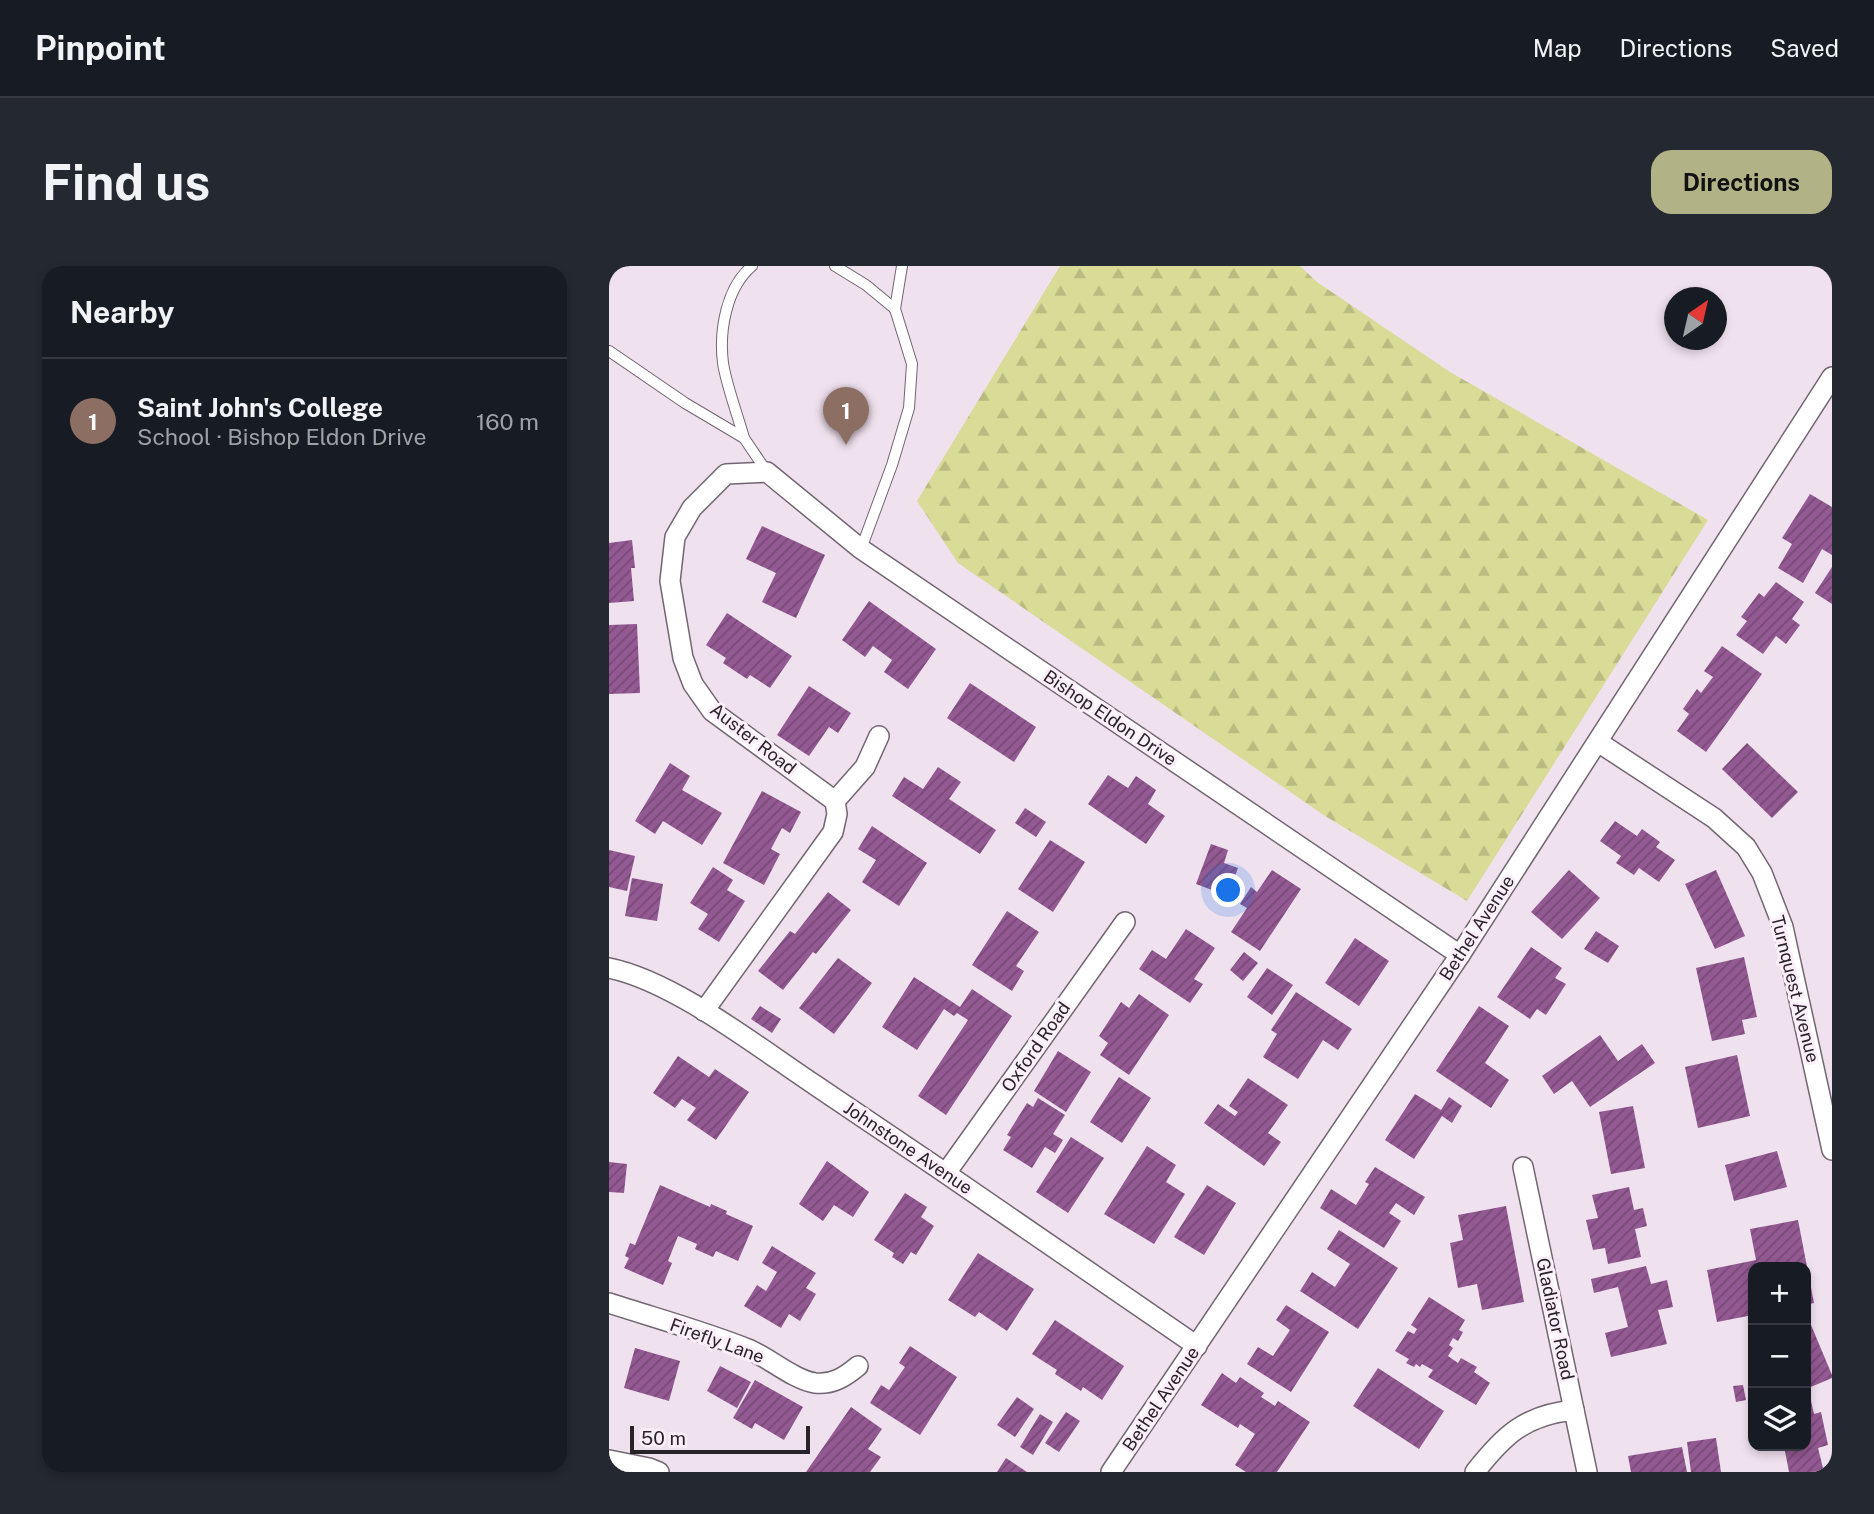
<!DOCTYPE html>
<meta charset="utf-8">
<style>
:root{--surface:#171b24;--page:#242831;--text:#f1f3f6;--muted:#9ea1a6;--line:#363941;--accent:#b1b387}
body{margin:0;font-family:"Public Sans",sans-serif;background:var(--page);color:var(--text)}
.controls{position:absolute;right:21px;bottom:21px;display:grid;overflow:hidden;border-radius:14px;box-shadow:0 4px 10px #0003}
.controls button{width:63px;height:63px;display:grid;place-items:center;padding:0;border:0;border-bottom:2px solid var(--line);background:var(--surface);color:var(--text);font:35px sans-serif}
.compass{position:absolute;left:1055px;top:21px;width:63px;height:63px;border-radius:50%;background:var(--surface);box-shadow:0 4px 10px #0003;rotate:34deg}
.scale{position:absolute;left:21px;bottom:18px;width:180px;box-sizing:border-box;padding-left:7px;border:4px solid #282328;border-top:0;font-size:19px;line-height:24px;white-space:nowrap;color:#282328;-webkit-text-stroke:5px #fdeefc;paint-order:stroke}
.you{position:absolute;left:620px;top:625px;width:24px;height:24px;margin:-18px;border:5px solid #fff;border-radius:50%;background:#1a73e8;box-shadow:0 0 0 10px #1a73e833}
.badge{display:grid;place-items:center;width:46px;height:46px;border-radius:50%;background:var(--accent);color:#fff;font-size:23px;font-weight:700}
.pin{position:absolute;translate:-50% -58px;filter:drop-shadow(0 2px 4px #0008)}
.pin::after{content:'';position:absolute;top:37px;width:24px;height:21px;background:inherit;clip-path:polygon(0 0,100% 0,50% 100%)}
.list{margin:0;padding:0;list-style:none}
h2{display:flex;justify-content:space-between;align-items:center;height:91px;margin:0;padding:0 28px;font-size:30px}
h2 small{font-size:23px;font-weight:400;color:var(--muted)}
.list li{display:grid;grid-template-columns:46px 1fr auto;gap:21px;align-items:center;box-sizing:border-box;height:126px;padding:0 28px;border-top:2px solid var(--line)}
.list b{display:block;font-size:26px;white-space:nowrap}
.list p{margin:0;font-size:23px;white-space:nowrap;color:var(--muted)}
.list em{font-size:23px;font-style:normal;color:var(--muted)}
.icon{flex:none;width:38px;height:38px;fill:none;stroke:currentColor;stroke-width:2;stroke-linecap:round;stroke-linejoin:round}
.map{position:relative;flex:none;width:1223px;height:1206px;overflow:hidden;border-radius:21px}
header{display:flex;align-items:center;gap:42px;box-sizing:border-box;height:98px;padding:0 35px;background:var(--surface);border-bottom:2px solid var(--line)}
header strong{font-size:33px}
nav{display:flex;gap:38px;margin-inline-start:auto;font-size:24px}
.intro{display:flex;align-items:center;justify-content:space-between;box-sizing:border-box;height:168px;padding:0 42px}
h1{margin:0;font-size:49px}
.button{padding:18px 32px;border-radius:21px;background:var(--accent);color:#111;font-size:24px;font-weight:700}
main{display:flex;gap:42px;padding:0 42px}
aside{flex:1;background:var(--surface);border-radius:21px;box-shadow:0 4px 10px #0003}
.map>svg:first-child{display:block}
.forest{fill:url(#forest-firs)}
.building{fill:url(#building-hatch)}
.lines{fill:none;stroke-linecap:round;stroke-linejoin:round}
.lane-casing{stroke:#726672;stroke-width:12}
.street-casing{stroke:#726672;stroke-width:22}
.lane{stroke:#fff;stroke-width:10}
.street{stroke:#fff;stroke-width:19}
.labels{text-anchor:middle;stroke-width:6;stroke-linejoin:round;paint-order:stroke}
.street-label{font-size:18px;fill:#282328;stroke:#fdeefc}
</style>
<header>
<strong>Pinpoint</strong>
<nav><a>Map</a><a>Directions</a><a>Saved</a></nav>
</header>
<div class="intro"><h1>Find us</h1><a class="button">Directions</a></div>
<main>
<aside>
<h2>Nearby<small></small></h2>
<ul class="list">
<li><span class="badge" style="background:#8d6e63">1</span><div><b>Saint John's College</b><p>School · Bishop Eldon Drive</p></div><em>160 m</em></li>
</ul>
</aside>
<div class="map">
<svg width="1223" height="1206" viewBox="0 0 1223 1206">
<defs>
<pattern id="forest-firs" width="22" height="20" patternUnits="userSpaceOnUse" patternTransform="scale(1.75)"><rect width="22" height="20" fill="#d8dc96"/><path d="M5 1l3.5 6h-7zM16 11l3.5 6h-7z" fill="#b9bc81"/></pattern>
<pattern id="building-hatch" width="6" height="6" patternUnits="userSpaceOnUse" patternTransform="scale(1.75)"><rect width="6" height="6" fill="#935992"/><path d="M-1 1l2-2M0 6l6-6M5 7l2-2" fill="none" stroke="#784977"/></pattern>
</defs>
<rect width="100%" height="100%" fill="#f0e1ef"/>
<path class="forest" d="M451,0H691L708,16L841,106L1099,254L858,635L716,550L349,297L308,235Z"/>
<g class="building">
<path d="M1201,228L1223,241V289L1213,283L1194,317L1169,302L1183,278L1173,272Z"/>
<path d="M153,260L216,289L187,352L153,336L167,307L137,293Z"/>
<path d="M23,274L26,302H22L25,335L0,337V277Z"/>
<path d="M1223,301V338L1206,327Z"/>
<path d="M1167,316L1195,336L1183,353L1191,359L1177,378L1167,370L1154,388L1127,369L1138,355L1132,351L1150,327L1155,331Z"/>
<path d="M260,335L327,383L299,423L275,406L283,394L264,380L256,391L233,374Z"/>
<path d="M118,347L183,390L161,422L141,409L138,413L114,397L117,392L97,379Z"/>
<path d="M28,358L31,427L0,428V359Z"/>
<path d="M1113,380L1153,408L1097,486L1068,465L1080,448L1074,443L1088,423L1092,427L1104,411L1095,405Z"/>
<path d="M361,417L427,461L405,496L338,452Z"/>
<path d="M200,420L242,447L229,467L220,461L200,490L168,469Z"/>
<path d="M1138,477L1189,526L1163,552L1113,503Z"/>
<path d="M61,497L81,510L73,524L113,547L93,579L54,555L46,568L26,555Z"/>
<path d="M329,501L352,516L340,533L387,564L371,588L283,530L295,511L314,523Z"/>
<path d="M499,509L519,522L527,510L547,524L539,538L556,550L537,578L479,538Z"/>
<path d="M153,525L192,546L181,567L173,562L162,583L171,588L155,619L114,597Z"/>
<path d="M416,542L437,556L427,571L406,557Z"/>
<path d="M1006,555L1028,570L1033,563L1051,576L1047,581L1066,594L1050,616L1030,602L1025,609L1007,597L1012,590L991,575Z"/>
<path d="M263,560L318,597L290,640L253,616L267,594L249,583Z"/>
<path d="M441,574L476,596L444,646L409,623Z"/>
<path d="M602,578L619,584L615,597L629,602L619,630L587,618Z"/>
<path d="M0,584L26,590L18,625L0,621Z"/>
<path d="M104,601L124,614L118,624L136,635L110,676L89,663L99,648L81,637Z"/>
<path d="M663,604L692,623L651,685L622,666L638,642L631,638L642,621L648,626Z"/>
<path d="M960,604L991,632L953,673L922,646Z"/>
<path d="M1107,604L1136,670L1106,683L1076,618Z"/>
<path d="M23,612L54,618L48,655L16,650Z"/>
<path d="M219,626L242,644L207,688L204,686L174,724L149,705L181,665L186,668Z"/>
<path d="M398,645L430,666L407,700L415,705L403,725L363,699Z"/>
<path d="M577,663L606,682L585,713L594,718L581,737L530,703L543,684L557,693Z"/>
<path d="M987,665L1010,680L999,697L975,683Z"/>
<path d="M746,672L780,695L750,740L716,717Z"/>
<path d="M922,681L953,702L946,712L957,718L937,749L928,743L921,753L888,731Z"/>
<path d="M635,686L649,697L634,715L621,704Z"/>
<path d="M1135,691L1148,751L1133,754L1136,768L1103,775L1087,702Z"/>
<path d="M229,692L263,717L225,768L190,742Z"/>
<path d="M658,702L684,719L663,749L638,731Z"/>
<path d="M305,711L351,741L363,723L403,750L337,849L309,830L359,754L348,747L345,750L335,743L308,784L273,761Z"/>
<path d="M687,726L743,763L729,784L714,774L689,813L654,791L668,768L662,764Z"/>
<path d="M530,728L560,749L520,809L491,789L499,777L490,770L512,736L520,742Z"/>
<path d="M151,740L172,753L163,767L142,753Z"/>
<path d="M870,740L900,760L876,797L900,814L882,842L827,805Z"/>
<path d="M991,769L1009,795L1033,778L1046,797L981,841L963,815L945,828L933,810Z"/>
<path d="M449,785L482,806L457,846L425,825Z"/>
<path d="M1128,789L1141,850L1089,862L1076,801Z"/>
<path d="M69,790L100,811L106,803L140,826L107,874L78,854L87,842L73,833L66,842L44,827Z"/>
<path d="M510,811L542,832L513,877L481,856Z"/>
<path d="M639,812L679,839L659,867L672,876L655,900L595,857L609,838L626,850L629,846L620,840Z"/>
<path d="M806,828L832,844L840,831L853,840L843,857L833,850L805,893L776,874Z"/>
<path d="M429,832L456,849L444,868L454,874L446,887L436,881L423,902L394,884L402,871L398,869L418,837L424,841Z"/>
<path d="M1024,840L1036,902L1002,908L990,846Z"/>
<path d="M462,871L495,892L459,947L427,926Z"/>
<path d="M538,880L567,899L557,916L576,928L545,978L495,948Z"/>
<path d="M1168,885L1178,921L1125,935L1116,899Z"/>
<path d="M218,895L260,926L244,951L225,939L214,955L190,938Z"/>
<path d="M0,896L18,898L15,927L0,926Z"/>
<path d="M766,901L816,931L805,949L787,937L780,947L792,955L775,982L711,942L722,923L747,939L760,918L756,916Z"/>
<path d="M51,919L101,941L102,938L118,945L117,948L144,960L129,995L107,985L104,991L86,983L88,978L69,970L59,995L63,997L54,1019L15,1002L20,992L16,990L21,977L26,979Z"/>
<path d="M598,919L627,937L595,989L565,971Z"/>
<path d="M1020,921L1025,944L1034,942L1038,960L1026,963L1032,991L999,998L996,982L984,984L977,954L989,952L983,929Z"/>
<path d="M296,927L318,941L312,951L325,960L307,989L302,986L294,998L283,991L285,987L265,974Z"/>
<path d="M897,940L915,1036L873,1044L868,1018L849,1022L841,977L854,974L849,949Z"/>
<path d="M1189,954L1205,1037L1197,1039V1001H1144V1049L1108,1056L1098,1004L1147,994L1141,963Z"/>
<path d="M730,964L789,1002L749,1063L691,1025L703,1006L726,1021L741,998L718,983Z"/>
<path d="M163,980L207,1007L197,1022L207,1028L191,1055L180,1048L172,1062L135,1040L148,1019L157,1025L168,1006L153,997Z"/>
<path d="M369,987L425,1023L398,1065L370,1046L366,1051L339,1034Z"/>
<path d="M1037,1000L1042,1018L1058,1014L1064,1041L1049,1044L1058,1078L1002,1091L996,1067L1019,1061L1009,1021L985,1027L982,1013Z"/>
<path d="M820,1031L856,1054L850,1064L854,1066L849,1075L844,1072L840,1079L844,1082L839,1090L849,1097L852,1092L868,1101L865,1106L881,1117L867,1139L819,1111L824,1104L813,1098L811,1101L807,1098L805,1101L797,1097L800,1093L786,1085L799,1065L805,1068L808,1063L802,1059Z"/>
<path d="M677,1039L720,1066L682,1126L638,1098L649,1081L664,1090L681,1064L667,1054Z"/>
<path d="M1197,1047L1223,1109V1112L1197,1123Z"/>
<path d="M446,1054L515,1100L493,1134L474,1121L472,1125L446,1108L448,1104L423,1088Z"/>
<path d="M301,1080L348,1111L311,1169L261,1137L272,1119L280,1124L296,1101L290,1097Z"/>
<path d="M26,1082L71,1095L60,1135L15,1122Z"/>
<path d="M111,1100L142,1116L128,1142L98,1125Z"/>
<path d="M769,1102L835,1145L810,1183L744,1140Z"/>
<path d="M613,1107L627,1117L631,1111L655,1127L652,1131L666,1140L669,1135L701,1156L668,1206H637L626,1199L646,1168L631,1158L629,1162L592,1139Z"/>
<path d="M146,1114L194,1141L175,1174L146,1157L143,1163L124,1152Z"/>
<path d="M1134,1119L1137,1134L1127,1136L1124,1120Z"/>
<path d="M408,1131L425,1143L406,1171L388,1159Z"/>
<path d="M1202,1135L1205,1148L1212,1146L1219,1179L1209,1182L1215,1206H1180L1175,1180H1197V1136Z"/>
<path d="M242,1141L273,1163L259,1183L272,1191L261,1206H197Z"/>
<path d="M457,1146L471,1155L450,1186L436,1177Z"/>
<path d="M431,1148L444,1156L424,1189L411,1181Z"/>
<path d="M1107,1172L1112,1206H1082L1078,1176Z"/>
<path d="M1073,1181L1078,1206H1022L1019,1190Z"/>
<path d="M397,1192L418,1206H388Z"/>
</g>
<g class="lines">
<g class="lane-casing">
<g id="lane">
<path d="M226,0L257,19L286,43"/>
<path d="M0,85L76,137L135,172L158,206"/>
<path d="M135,172C129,150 117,118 114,97C110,65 117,22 143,0"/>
<path d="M252,283L283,199L300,142L303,98L286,43L293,0"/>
</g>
</g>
<g class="street-casing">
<g id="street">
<path d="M989,476L1105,552L1137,581L1153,607L1174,661L1223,884"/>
<path d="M226,535L256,501L270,470"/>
<path d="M0,702C65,715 150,782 206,819C334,905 461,992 588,1080"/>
<path d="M95,745L224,566L228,548L226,535L103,445L84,418L74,392L61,315L66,271L83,242L117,208L158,206L252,283L851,689"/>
<path d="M914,901L978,1206"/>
<path d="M337,907L516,656"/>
<path d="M0,1037C46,1052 94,1065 139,1083C159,1091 185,1114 206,1117C223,1119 236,1111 249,1100"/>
<path d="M0,1194L40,1202L50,1206"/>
<path d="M502,1206L851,689L1223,111"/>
<path d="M866,1206C895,1169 916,1149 965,1144"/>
</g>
</g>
<use href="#lane" class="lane"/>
<use href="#street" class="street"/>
</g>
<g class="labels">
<g class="street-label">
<text transform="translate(501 452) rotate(34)" y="6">Bishop Eldon Drive</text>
<text transform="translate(144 473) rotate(38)" y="6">Auster Road</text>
<text transform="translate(868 662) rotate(-57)" y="6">Bethel Avenue</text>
<text transform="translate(1186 723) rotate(76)" y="6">Turnquest Avenue</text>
<text transform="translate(427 781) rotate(-55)" y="6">Oxford Road</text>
<text transform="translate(299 882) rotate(34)" y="6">Johnstone Avenue</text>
<text transform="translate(946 1053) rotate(78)" y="6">Gladiator Road</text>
<text transform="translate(108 1075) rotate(20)" y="6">Firefly Lane</text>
<text transform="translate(552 1133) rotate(-56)" y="6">Bethel Avenue</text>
</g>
</g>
</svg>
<div class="controls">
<button>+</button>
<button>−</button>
<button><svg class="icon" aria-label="layers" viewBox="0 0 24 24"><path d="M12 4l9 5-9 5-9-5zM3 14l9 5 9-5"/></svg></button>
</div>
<svg class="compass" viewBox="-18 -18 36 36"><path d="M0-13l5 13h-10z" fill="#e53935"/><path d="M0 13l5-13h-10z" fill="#9ea1a6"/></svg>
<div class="scale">50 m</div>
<div class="you"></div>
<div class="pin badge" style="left:237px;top:179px;background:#8d6e63">1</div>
</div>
</main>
